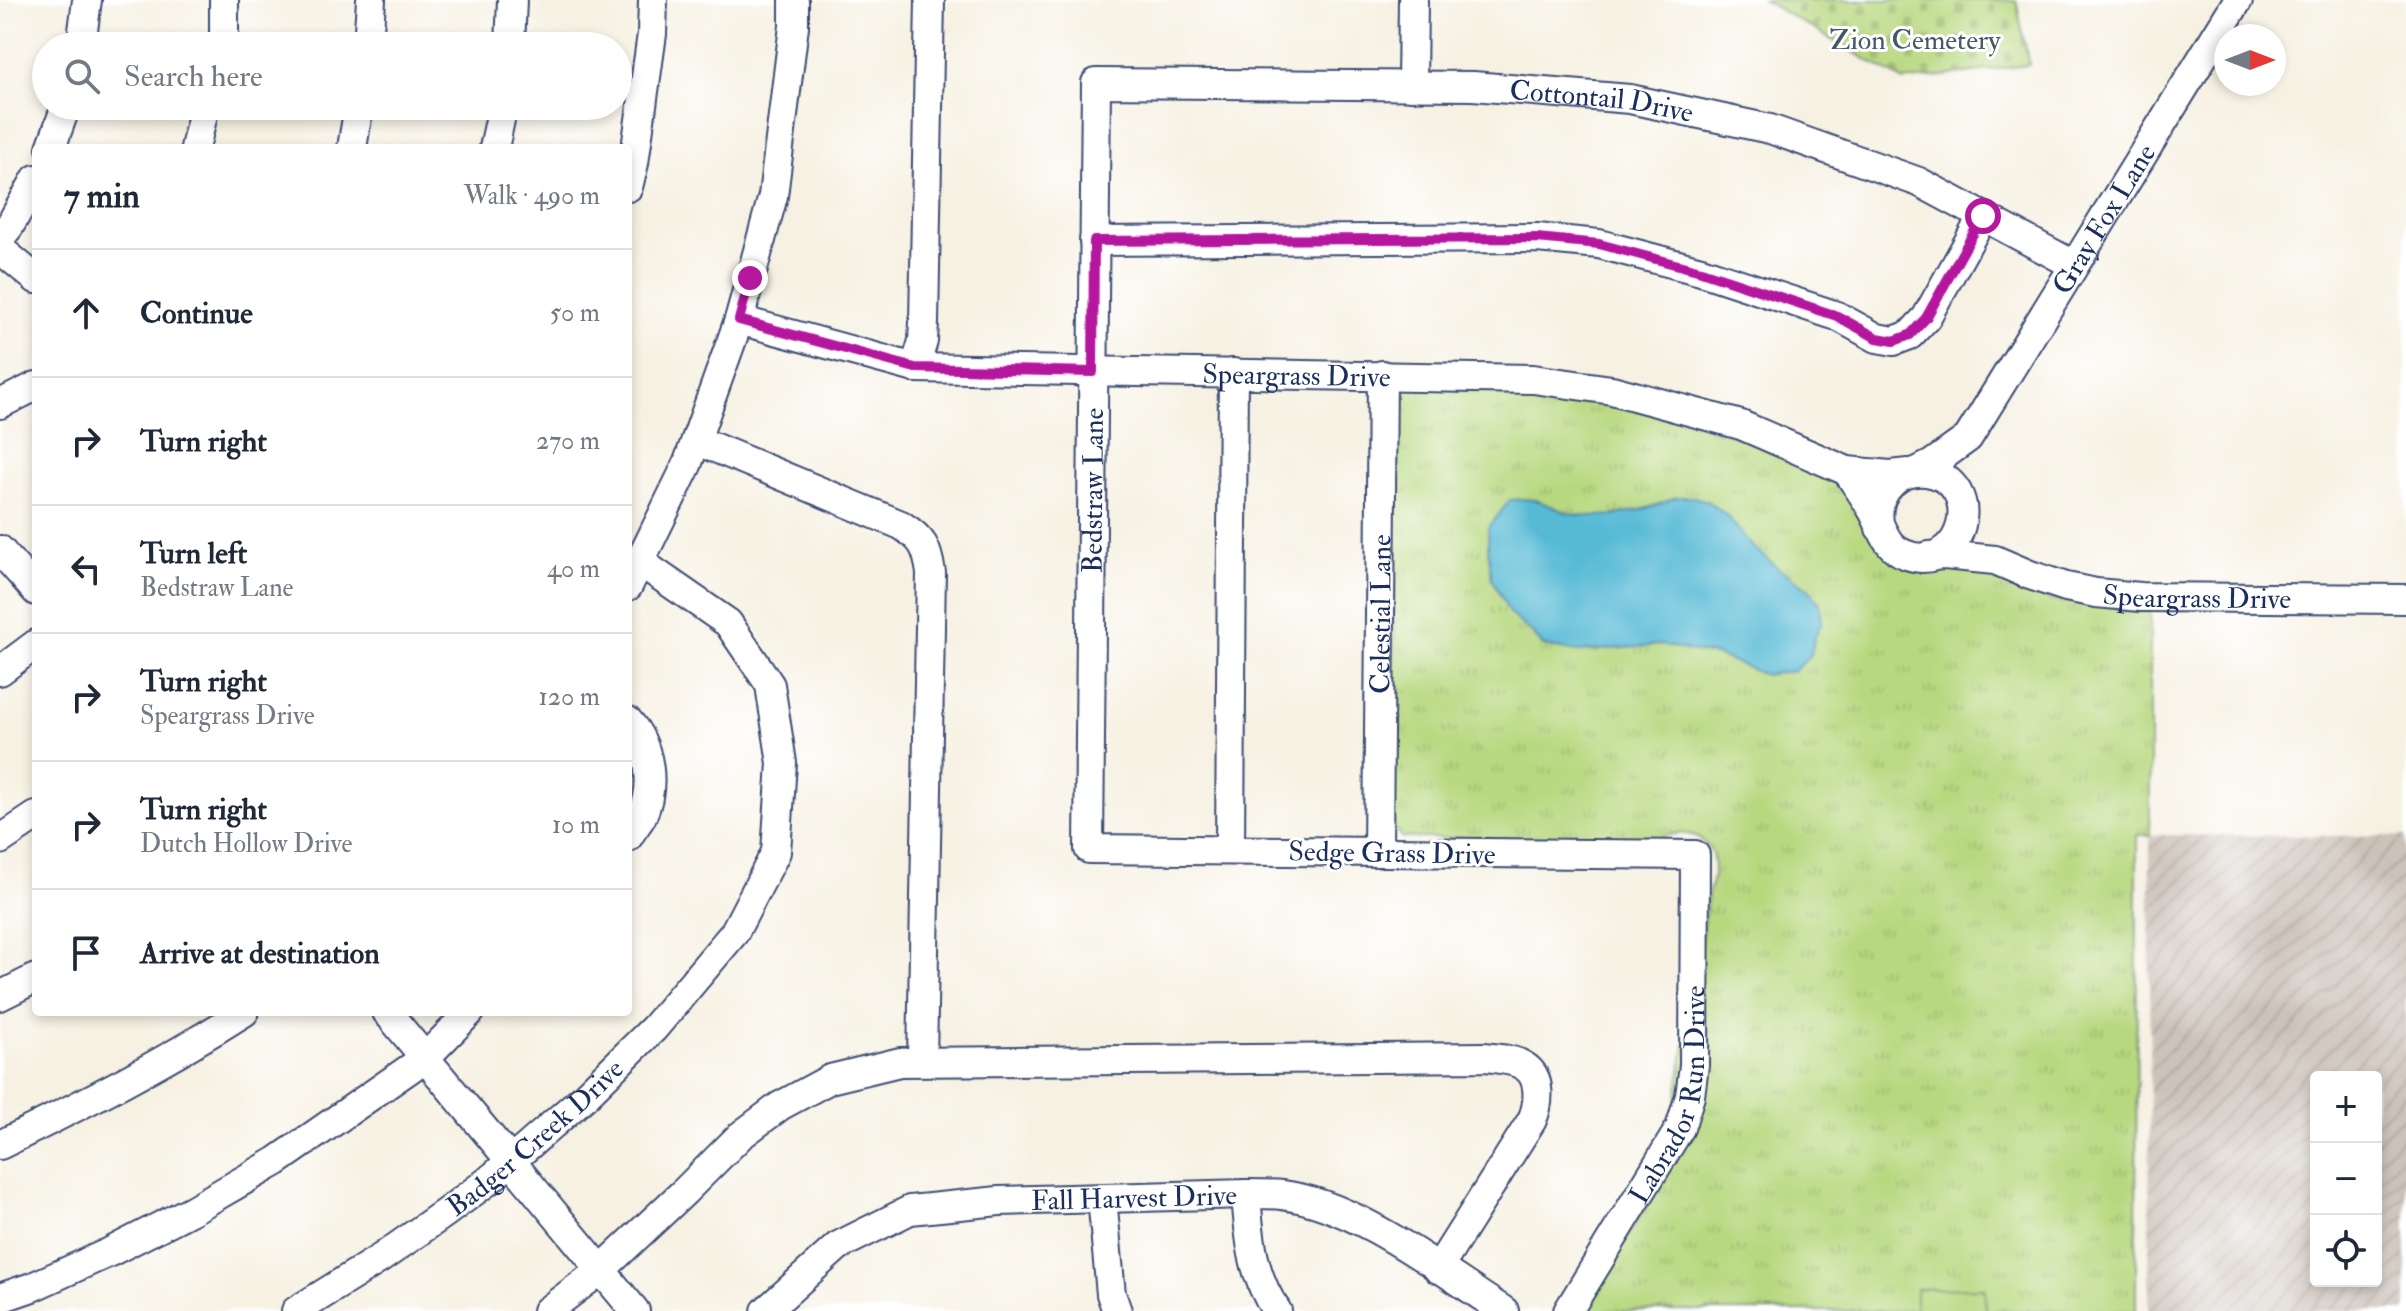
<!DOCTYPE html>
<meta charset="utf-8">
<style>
:root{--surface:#fff;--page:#f6f6f7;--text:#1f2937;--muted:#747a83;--line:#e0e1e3}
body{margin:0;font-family:"IM FELL Double Pica",serif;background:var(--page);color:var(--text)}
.controls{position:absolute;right:24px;bottom:24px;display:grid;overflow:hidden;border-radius:8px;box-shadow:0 4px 12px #0003}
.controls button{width:72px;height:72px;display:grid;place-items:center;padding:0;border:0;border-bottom:2px solid var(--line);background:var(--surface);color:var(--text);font:40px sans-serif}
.compass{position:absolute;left:2214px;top:24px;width:72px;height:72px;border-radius:50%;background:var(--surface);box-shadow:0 4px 12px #0003;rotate:90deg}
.stop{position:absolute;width:24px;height:24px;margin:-18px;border:6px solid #b5179e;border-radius:50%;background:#fff}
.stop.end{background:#b5179e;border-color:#fff;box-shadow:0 2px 8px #0008}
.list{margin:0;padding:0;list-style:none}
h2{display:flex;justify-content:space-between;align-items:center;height:104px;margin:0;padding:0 32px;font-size:34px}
h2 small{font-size:26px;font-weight:400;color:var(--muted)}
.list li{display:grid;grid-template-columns:52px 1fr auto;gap:24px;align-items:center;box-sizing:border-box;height:128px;padding:0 32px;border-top:2px solid var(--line)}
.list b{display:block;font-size:30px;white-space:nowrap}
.list p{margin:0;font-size:26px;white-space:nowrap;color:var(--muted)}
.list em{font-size:26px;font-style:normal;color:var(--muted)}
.icon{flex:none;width:44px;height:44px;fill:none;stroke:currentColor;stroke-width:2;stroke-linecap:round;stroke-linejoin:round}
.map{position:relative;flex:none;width:2406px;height:1311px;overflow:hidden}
.search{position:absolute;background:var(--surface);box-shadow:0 4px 12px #0003;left:32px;top:32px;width:600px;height:88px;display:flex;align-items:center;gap:20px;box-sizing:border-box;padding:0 28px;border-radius:44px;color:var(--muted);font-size:30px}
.panel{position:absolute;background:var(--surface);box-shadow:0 4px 12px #0003;left:32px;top:144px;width:600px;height:872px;border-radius:8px}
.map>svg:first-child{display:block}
.industrial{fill:url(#industrial-furrows);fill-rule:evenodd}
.cemetery{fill:url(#cemetery-stones);stroke:#6a846e;stroke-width:2}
.park{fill:url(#park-tufts);stroke:#6a846e;stroke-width:2}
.garden{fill:#b8d87f;stroke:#6a846e;stroke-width:2}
.water{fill:#56bad5;stroke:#38749a;stroke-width:2}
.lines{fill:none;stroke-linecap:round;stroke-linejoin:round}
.minor-casing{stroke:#3c4c72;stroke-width:32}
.minor{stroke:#fff;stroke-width:28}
.route{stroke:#b5179e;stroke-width:10}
.labels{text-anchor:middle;stroke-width:6;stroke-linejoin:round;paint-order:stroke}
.park-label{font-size:28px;fill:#425966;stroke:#fff}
.street-label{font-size:28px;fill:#1b2f5e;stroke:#fff}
</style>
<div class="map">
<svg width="2406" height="1311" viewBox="0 0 2406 1311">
<defs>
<pattern id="industrial-furrows" width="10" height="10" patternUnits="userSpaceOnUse" patternTransform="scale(2)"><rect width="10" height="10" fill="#ccc2b9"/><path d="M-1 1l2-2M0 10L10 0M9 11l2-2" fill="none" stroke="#afa7a1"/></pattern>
<pattern id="cemetery-stones" width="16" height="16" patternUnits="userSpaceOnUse" patternTransform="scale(2)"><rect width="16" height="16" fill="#b8d87f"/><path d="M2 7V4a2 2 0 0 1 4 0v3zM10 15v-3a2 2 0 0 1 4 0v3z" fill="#9eba70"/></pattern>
<pattern id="park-tufts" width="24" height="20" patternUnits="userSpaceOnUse" patternTransform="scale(2)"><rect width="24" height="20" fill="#b8d87f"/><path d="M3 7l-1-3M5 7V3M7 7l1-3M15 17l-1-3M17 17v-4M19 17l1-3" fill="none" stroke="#9eba70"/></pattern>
</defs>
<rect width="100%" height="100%" fill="#fff"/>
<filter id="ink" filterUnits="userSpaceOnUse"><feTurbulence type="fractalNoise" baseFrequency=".0125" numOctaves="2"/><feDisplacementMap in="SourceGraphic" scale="16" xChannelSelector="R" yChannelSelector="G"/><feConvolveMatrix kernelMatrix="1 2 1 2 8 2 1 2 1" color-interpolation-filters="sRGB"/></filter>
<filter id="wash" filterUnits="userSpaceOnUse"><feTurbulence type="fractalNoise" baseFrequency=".006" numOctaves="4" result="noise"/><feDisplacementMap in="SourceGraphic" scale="32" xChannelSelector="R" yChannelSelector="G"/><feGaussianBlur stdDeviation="1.8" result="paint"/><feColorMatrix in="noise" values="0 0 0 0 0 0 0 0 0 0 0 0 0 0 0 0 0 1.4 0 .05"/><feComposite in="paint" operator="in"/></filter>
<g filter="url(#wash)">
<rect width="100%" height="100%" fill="#f6f1e2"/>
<path class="industrial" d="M2150,835L2406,836V1311H2149ZM2316,1077H2376V1281H2316Z"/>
<path class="cemetery" d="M1763,0H2016L2029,65L1904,81Z"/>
<path class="park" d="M1412,384L1501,389L1636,405L1738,436L1829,472L1856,493L1876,537L1994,572L2050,600L2150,611V835H2137L2136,1311H1582L1665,1175L1707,900C1709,890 1714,878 1714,868C1715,838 1684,825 1659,839L1415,838L1401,837L1393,826L1394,402L1398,393Z"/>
<path class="garden" d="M1985,1288V1311H1916V1289Z"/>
<path class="water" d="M1676,497H1694L1707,501L1726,515L1752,546L1779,569L1808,588L1820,604L1822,621L1815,636L1811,655L1795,670L1765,675L1719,656L1660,645L1579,652L1543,646L1530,631L1510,614L1492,580L1488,550V528L1510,500C1518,500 1528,498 1535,500C1550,504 1562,513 1577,515C1610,519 1647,511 1676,497Z"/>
</g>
<g filter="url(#ink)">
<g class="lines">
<g class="minor-casing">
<g id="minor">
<path d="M81,46L87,0"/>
<path d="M221,46L224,35V0"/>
<path d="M368,46L371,0"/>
<path d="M510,46L512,0"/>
<path d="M1412,86L1413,0"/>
<path d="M51,148L66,106"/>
<path d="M195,148L205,106"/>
<path d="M352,148L359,106"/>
<path d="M494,148L503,106"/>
<path d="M628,187L634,163L652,34L653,0"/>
<path d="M0,238L9,227L36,179"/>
<path d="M1094,241L1537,238L1599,244L1701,271L1837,316L1877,338L1894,341L1910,335L1926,318L1983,216"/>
<path d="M0,249L36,279"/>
<path id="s1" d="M739,320L915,368L1533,379L1612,390L1741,425L1847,471L1890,475L1909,473"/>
<path d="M915,368L923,341L924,322L930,0"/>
<path d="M0,404L36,386"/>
<path d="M696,440L901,525C923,539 927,547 931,573L922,1061"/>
<path d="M1847,471C1856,485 1866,498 1874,513C1883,530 1886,548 1907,555C1965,575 1987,481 1926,472C1914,471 1901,474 1892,483C1879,495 1876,511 1880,528"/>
<path id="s2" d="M1916,472L1932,464L1968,438L2238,0"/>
<path d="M0,550L36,591"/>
<path id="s3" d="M1929,556L1944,555L1995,560L2030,575L2066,587L2096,593L2141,597L2406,599"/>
<path d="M628,586L687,465L739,320L773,196L794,26V0"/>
<path d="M0,671L36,644"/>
<path d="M628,721C650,745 656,785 642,816C638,823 632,830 628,837"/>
<path d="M0,840L36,816"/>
<path d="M1230,850L1233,373"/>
<path id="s4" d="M1378,852L1382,375"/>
<path d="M0,996L36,978"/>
<path d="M387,1012L635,1311"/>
<path d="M0,1145C83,1104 166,1062 244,1012"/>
<path d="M1246,1194C1249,1235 1252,1277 1277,1311"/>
<path d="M1102,1198L1111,1294L1117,1311"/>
<path d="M0,1298L32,1287L110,1252L192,1210L277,1161L425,1058L470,1012"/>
<path id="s5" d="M296,1311L381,1258L445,1213L488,1181L583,1098L654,1028L734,933L776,852L782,763L770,685L728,623L640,562"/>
<path d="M547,1311L601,1270L685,1191L740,1136L780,1106L830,1079L900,1062L1485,1057C1498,1059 1513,1059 1524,1066C1542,1077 1539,1104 1532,1120L1438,1269"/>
<path id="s6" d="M766,1311L838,1246L910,1210L999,1201L1246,1194C1258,1194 1270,1194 1282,1195C1357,1204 1441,1271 1504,1311"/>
<path id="s7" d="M1568,1311L1680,1128L1690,1096L1694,1065L1695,855L1089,849L1096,83L1473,86L1630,99L1770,129L1919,182L2074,265"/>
</g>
</g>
<use href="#minor" class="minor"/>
</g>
</g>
<g class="lines" filter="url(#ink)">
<path class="route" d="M750,278L739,320L915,368L1093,372L1094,241L1537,238L1599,244L1701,271L1837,316L1877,338L1894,341L1910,335L1926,318L1983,216"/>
</g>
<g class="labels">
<g class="park-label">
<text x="1915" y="49">Zion Cemetery</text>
</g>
<g class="street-label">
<text dy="10" stroke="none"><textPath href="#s7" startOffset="2368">Cottontail Drive</textPath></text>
<text dy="10" stroke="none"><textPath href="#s2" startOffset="320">Gray Fox Lane</textPath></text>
<text dy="10" stroke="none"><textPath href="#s1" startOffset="564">Speargrass Drive</textPath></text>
<text dy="10" stroke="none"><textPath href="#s7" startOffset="1454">Bedstraw Lane</textPath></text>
<text dy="10" stroke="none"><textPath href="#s3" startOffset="274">Speargrass Drive</textPath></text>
<text dy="10" stroke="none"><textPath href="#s4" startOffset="238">Celestial Lane</textPath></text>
<text transform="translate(1392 852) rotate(1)" y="10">Sedge Grass Drive</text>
<text dy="10" stroke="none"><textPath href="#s7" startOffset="244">Labrador Run Drive</textPath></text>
<text dy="10" stroke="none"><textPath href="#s5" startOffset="296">Badger Creek Drive</textPath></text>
<text dy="10" stroke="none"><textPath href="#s6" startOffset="402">Fall Harvest Drive</textPath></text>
</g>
</g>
</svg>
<div class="controls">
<button>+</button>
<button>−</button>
<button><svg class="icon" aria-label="locate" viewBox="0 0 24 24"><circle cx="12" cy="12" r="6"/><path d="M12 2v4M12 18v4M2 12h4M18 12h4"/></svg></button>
</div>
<svg class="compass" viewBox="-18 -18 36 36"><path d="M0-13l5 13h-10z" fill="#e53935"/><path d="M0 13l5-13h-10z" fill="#747a83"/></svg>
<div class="stop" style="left:1983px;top:216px"></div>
<div class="stop end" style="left:750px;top:278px"></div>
<div class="search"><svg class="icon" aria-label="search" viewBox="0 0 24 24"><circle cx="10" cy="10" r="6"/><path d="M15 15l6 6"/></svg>Search here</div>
<section class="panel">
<h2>7 min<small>Walk · 490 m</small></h2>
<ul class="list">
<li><svg class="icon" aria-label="ahead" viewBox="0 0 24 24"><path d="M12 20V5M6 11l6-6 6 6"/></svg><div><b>Continue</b></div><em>50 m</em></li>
<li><svg class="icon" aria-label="right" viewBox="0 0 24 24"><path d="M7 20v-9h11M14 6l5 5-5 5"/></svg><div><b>Turn right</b></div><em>270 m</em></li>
<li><svg class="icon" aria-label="left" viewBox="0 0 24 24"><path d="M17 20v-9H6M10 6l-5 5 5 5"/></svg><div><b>Turn left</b><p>Bedstraw Lane</p></div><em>40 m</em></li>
<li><svg class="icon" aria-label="right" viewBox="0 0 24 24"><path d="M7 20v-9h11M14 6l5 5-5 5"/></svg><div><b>Turn right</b><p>Speargrass Drive</p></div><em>120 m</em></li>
<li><svg class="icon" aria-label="right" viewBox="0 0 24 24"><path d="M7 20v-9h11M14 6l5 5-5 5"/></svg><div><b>Turn right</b><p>Dutch Hollow Drive</p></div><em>10 m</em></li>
<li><svg class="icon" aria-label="arrive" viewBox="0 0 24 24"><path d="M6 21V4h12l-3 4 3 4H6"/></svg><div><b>Arrive at destination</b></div></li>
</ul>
</section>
</div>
